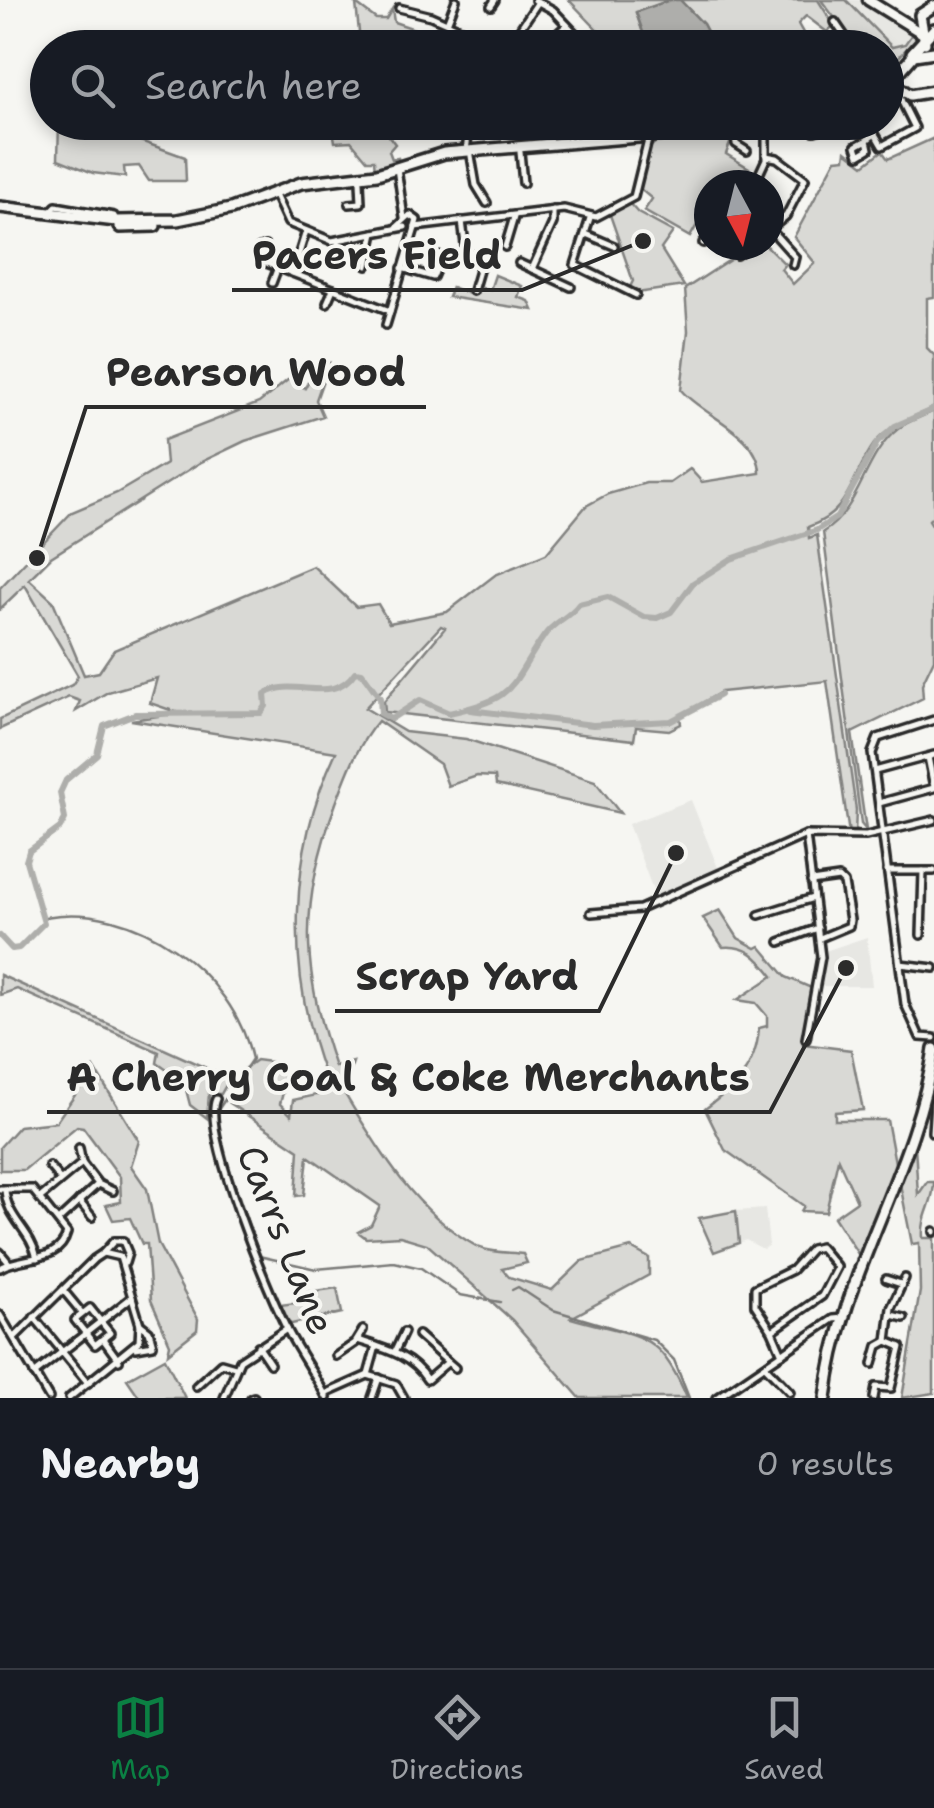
<!DOCTYPE html>
<style>
:root{--surface:#171b24;--page:#20242c;--text:#f1f3f6;--muted:#9ea1a6;--line:#363941;--accent:#0b8043}
body{margin:0;font-family:"Shantell Sans",sans-serif;background:var(--page);color:var(--text)}
.compass{position:absolute;left:694px;top:170px;width:90px;height:90px;border-radius:50%;background:var(--surface);box-shadow:0 5px 15px #0003;rotate:173deg}
.list{margin:0;padding:0;list-style:none}
h2{display:flex;justify-content:space-between;align-items:center;height:130px;margin:0;padding:0 40px;font-size:42px}
h2 small{font-size:32px;font-weight:400;color:var(--muted)}
.icon{flex:none;width:55px;height:55px;fill:none;stroke:currentColor;stroke-width:2;stroke-linecap:round;stroke-linejoin:round}
.map{position:relative;flex:none;width:934px;height:1398px;overflow:hidden}
.search{position:absolute;background:var(--surface);box-shadow:0 5px 15px #0003;left:30px;right:30px;top:30px;height:110px;display:flex;align-items:center;gap:25px;box-sizing:border-box;padding:0 35px;border-radius:55px;color:var(--muted);font-size:38px}
.sheet{height:270px;background:var(--surface)}
nav{display:flex;justify-content:space-around;align-items:center;box-sizing:border-box;height:140px;border-top:2px solid var(--line);background:var(--surface);font-size:28px;color:var(--muted)}
nav a{display:grid;justify-items:center;gap:5px}
nav .on{color:var(--accent)}
.map>svg:first-child{display:block}
.built{fill:#e7e7e3}
.green{fill:#d9d9d5;stroke:#828280;stroke-width:2.5}
.water{fill:#aeaeab;stroke:#7a7a78;stroke-width:2.5}
.lines{fill:none;stroke-linecap:round;stroke-linejoin:round}
.stream{stroke:#7a7a78;stroke-width:2.5}
.river{stroke:#aeaeab;stroke-width:6}
.minor-casing{stroke:#2b2b2b;stroke-width:12}
.major-casing{stroke:#2b2b2b;stroke-width:15}
.highway-casing{stroke:#2b2b2b;stroke-width:16}
.minor{stroke:#f6f6f2;stroke-width:5}
.major{stroke:#f6f6f2;stroke-width:8}
.highway{stroke:#f6f6f2;stroke-width:9}
.labels{text-anchor:middle;stroke-width:8;stroke-linejoin:round;paint-order:stroke}
.street-label{font-size:38px;fill:#2b2b2b;stroke:#f6f6f2}
.leader{fill:none;stroke:#2b2b2b;stroke-width:4}
.callout-dot{fill:#2b2b2b;stroke:#f6f6f2;stroke-width:4}
.callout-label{font-size:40px;text-anchor:middle;font-weight:bold;fill:#2b2b2b;stroke:#f6f6f2;stroke-width:8;stroke-linejoin:round;paint-order:stroke}
</style>
<div class="map">
<svg width="934" height="1398" viewBox="0 0 934 1398">
<rect width="100%" height="100%" fill="#f6f6f2"/>
<filter id="ink" filterUnits="userSpaceOnUse"><feTurbulence type="fractalNoise" baseFrequency=".01" numOctaves="2"/><feDisplacementMap in="SourceGraphic" scale="20" xChannelSelector="R" yChannelSelector="G"/><feConvolveMatrix kernelMatrix="1 2 1 2 8 2 1 2 1" color-interpolation-filters="sRGB"/></filter>
<g filter="url(#ink)">
<g class="built">
<path d="M846,0H864L913,28L916,40L892,47Z"/>
<path d="M691,800L720,873L656,898L628,824Z"/>
<path d="M867,937L872,986H818L825,951Z"/>
<path d="M765,1209L769,1245L763,1249L746,1240L739,1243L736,1211Z"/>
</g>
<g class="green">
<path d="M569,0H670L636,13L647,44L654,48L614,47Z"/>
<path d="M680,0H818L834,25L827,32L806,16L798,24L811,47H715L703,24Z"/>
<path d="M821,0H846L892,47L905,44L912,34L907,28L917,37L887,70L886,48L857,47Z"/>
<path d="M356,4L376,19H386L392,9L394,22L467,47H336L360,41Z"/>
<path d="M59,123H90L185,157L186,181H149L139,166L124,167L125,177L93,173L58,159Z"/>
<path d="M332,123H358L359,127V123H379L395,144L389,151L392,159L398,158L399,164L375,171L374,160H367L351,141L335,142Z"/>
<path d="M536,123H596L609,135L559,139V127L551,126L547,141L484,146L523,138Z"/>
<path d="M732,138L726,154L749,168L740,185H709V204L690,237L644,211L652,199L639,188L650,147L657,141Z"/>
<path d="M934,138V297L927,298V348L934,355V407C914,417 888,426 874,444C850,478 851,512 808,527L809,538L817,535L856,810L855,834H849L827,681L721,692L680,716L681,724L669,730L636,727L634,740L385,712L384,701L445,628L441,626L365,708L405,732L466,739L595,781L620,813L496,785L495,777L477,776L448,786L440,764L378,721C357,746 348,771 336,803C300,900 300,968 335,1067L353,1062L343,1091C378,1149 415,1212 476,1246C489,1253 509,1252 523,1254L527,1263L502,1269L509,1277L552,1290L582,1261L631,1248L649,1258V1275L571,1318C639,1338 658,1328 687,1398H580L512,1320L427,1244L400,1236L366,1238L358,1232L371,1225L380,1206L308,1156L304,1195L296,1196L299,1150L229,1103L237,1095L233,1088L245,1068L256,1060L278,1063L288,1074L280,1104L291,1115L293,1100L321,1094L315,1091L325,1076C286,973 288,852 336,752L131,720L179,713L150,703L157,678L108,692L76,711L80,701L69,697L0,729V719L72,685L78,676L25,585L0,609V588L72,512L117,493L166,464L164,440L259,403L289,379L305,388L315,368L329,363L316,400L323,416L245,441L201,462L51,557L29,579L53,601L84,675L99,672L114,650L313,566L356,607L378,604L389,623L447,612L495,575L546,554L586,506L608,494L646,483H670L690,469L702,482L760,473C760,433 702,416 681,390L688,331L685,289L753,245H766L785,264L781,269L793,284L815,263L794,237L836,159L845,158L846,151L864,165L882,151L888,159Z"/>
<path d="M629,203L638,213L673,232L661,249L684,286L637,293L629,289L633,281L609,212Z"/>
<path d="M495,275L522,286L518,297L529,301L533,310L448,297L452,287L472,295L478,287L490,290Z"/>
<path d="M934,411V515L929,520L934,528V659L922,684L923,698L852,733L866,830L861,824L823,532C861,509 863,456 898,429C907,421 923,417 934,411Z"/>
<path d="M720,910L738,938L756,948L760,946L786,977L816,990L803,1044L851,1050L863,1110L835,1112V1120H887L896,1168L860,1257L834,1217L857,1201L838,1159L826,1212L801,1211L804,1206L725,1150L705,1109C736,1085 756,1069 759,1028L767,1026V1016L756,1003L737,1000L773,976C758,957 748,945 723,947L703,918Z"/>
<path d="M0,975L215,1072L231,1076L221,1094H209L207,1118L190,1105L184,1082L157,1063L159,1052L17,989L0,995Z"/>
<path d="M94,1068L139,1141L131,1166L147,1189L158,1244L198,1319L197,1330L168,1353L170,1344L151,1300L147,1244H142L130,1218L113,1220L106,1205L121,1202L120,1177L83,1127L77,1126L24,1170H0V1147L19,1126L56,1122Z"/>
<path d="M915,1145L918,1195L927,1182H934C934,1204 921,1215 923,1238H934V1393L902,1398L920,1291L919,1243L912,1244L899,1179Z"/>
<path d="M736,1211L739,1243L714,1252L699,1218Z"/>
<path d="M337,1288L342,1313L287,1325L280,1305L304,1302L302,1293Z"/>
<path d="M165,1358L185,1398H140L127,1379Z"/>
</g>
<path class="water" d="M670,0H680L703,24L715,47L647,44L636,12Z"/>
<g class="lines">
<g class="stream">
<path d="M45,917C132,900 234,972 252,1059L216,1113L221,1143L259,1256L316,1269L394,1262L421,1268L460,1295L500,1302"/>
<path d="M512,1290L518,1287L553,1310L654,1340L674,1360L689,1398"/>
</g>
<g class="river">
<path d="M470,710L593,725L671,721L720,695"/>
<path d="M0,936L12,949L19,948L44,923L26,861L29,851L60,828L65,819L60,793L66,780L97,754L104,726L135,714L261,713L266,706L265,694C293,675 332,707 355,672L362,673L380,698L381,714L391,719L420,700L449,713C519,698 508,687 544,636C553,622 569,618 579,604L608,597L644,617L657,618L671,612L693,583L731,559L817,530L837,517L877,443L895,426L934,409"/>
</g>
<g class="minor-casing">
<g id="minor">
<path d="M535,0L553,10L589,48"/>
<path d="M491,6L495,0"/>
<path d="M399,8L431,16L503,48"/>
<path d="M835,22L853,48"/>
<path d="M447,23L456,0"/>
<path d="M549,41L567,25"/>
<path d="M507,48L538,2"/>
<path d="M886,77H887"/>
<path d="M886,105L901,99"/>
<path d="M459,122L467,138"/>
<path d="M868,122L882,146L915,128L901,100"/>
<path d="M735,134L736,144L747,151"/>
<path d="M867,140L856,146L859,155L869,149L867,140L875,134"/>
<path d="M466,151L468,136L516,122"/>
<path d="M520,152L523,183"/>
<path d="M471,156L476,185L487,203"/>
<path d="M766,156L777,158L805,179L786,216L769,230"/>
<path d="M397,168L404,218"/>
<path d="M754,185L766,159V128"/>
<path d="M276,197L288,223L332,241L405,227"/>
<path d="M349,204L361,203L360,181"/>
<path d="M52,210L56,206L114,216L116,221"/>
<path d="M590,218L575,265L636,295"/>
<path d="M462,221L466,252L482,260L473,291"/>
<path d="M397,227L410,215L417,220L415,227"/>
<path d="M415,227L564,209L596,217L634,197L649,136"/>
<path d="M771,230L795,257L793,265"/>
<path d="M586,234L614,246"/>
<path d="M338,240L339,255"/>
<path d="M703,243L709,236"/>
<path d="M265,246L260,248L261,261L390,311"/>
<path d="M505,247L514,217"/>
<path d="M736,255L750,245"/>
<path d="M519,263L571,287"/>
<path d="M367,266L374,233"/>
<path d="M402,268L433,277L442,256"/>
<path d="M532,269L553,223V210"/>
<path d="M293,273L306,231"/>
<path d="M272,283L278,267"/>
<path d="M327,303L333,289"/>
<path d="M386,325L415,228"/>
<path d="M934,720L878,738L872,753L905,1004L920,1037L934,1038"/>
<path d="M928,757L934,787"/>
<path d="M875,771L934,755"/>
<path d="M879,803L934,788"/>
<path d="M806,835L821,957L806,1039"/>
<path d="M887,871H934"/>
<path d="M811,882L839,878L844,883L850,920L849,926L820,938"/>
<path d="M591,913L640,909L806,835L866,836L934,820"/>
<path d="M759,915L813,898"/>
<path d="M921,935L923,871"/>
<path d="M780,942L818,928"/>
<path d="M900,964L934,968"/>
<path d="M216,1099C201,1131 269,1294 288,1331C300,1354 315,1375 327,1398"/>
<path d="M932,1132L934,1103"/>
<path d="M79,1148L82,1163"/>
<path d="M49,1166L60,1179"/>
<path d="M98,1184L113,1191"/>
<path d="M0,1189H32L67,1233C59,1264 22,1255 0,1268"/>
<path d="M5,1189C6,1218 31,1230 37,1258"/>
<path d="M40,1198L82,1163L98,1184L59,1220"/>
<path d="M79,1201L92,1217"/>
<path d="M934,1231V1232"/>
<path d="M0,1252L9,1263"/>
<path d="M103,1253L114,1241H123L128,1253L125,1263"/>
<path d="M886,1279L901,1284"/>
<path d="M63,1290L82,1313"/>
<path d="M90,1308L110,1333L95,1345L75,1320Z"/>
<path d="M0,1315L49,1398"/>
<path d="M891,1315L904,1318"/>
<path d="M34,1317L88,1383"/>
<path d="M772,1331L755,1305V1288L792,1270L811,1249L820,1247L837,1267L822,1296L772,1331L782,1354"/>
<path d="M418,1335L448,1362"/>
<path d="M15,1337L94,1259L103,1253L120,1257L140,1324L139,1341L69,1398"/>
<path d="M103,1339L119,1361"/>
<path d="M358,1340C386,1349 411,1355 427,1380L448,1362L455,1368"/>
<path d="M258,1346L270,1364"/>
<path d="M136,1348L153,1345L149,1331L140,1324"/>
<path d="M395,1351L404,1332"/>
<path d="M336,1356L355,1343L363,1330"/>
<path d="M873,1364L878,1346L887,1341"/>
<path d="M765,1366L790,1392"/>
<path d="M34,1374L132,1297"/>
<path d="M368,1375L376,1346"/>
<path d="M196,1386L221,1363L235,1367"/>
<path d="M325,1394L368,1375L396,1384L404,1398"/>
<path d="M224,1398L240,1360L287,1329"/>
<path d="M251,1398L254,1397"/>
<path d="M372,1398L379,1378"/>
<path d="M717,1398L833,1319L844,1318"/>
<path d="M874,1398L876,1387L891,1388L901,1347L887,1341L891,1308L905,1278"/>
</g>
</g>
<g class="major-casing">
<path id="major" d="M868,0L923,34"/>
</g>
<g class="highway-casing">
<g id="highway">
<path d="M925,43L920,15L934,6"/>
<path d="M912,53L934,29"/>
<path d="M887,86H897L910,95L934,91"/>
<path d="M886,87L914,55L934,52"/>
<path d="M814,129L838,122"/>
<path d="M0,207L116,221L177,220L231,209L301,183L377,174L444,153L819,122"/>
<path d="M120,227L155,226"/>
<path d="M826,1398C840,1274 916,1171 934,1049"/>
</g>
</g>
<use href="#minor" class="minor"/>
<use href="#major" class="major"/>
<use href="#highway" class="highway"/>
</g>
</g>
<g class="labels">
<g class="street-label">
<text transform="translate(286 1240) rotate(68)" y="13">Carrs Lane</text>
</g>
</g>
<path class="leader" d="M643 241L522 290H232M37 558L86 407H426M676 853L599 1011H335M846 968L770 1112H47"/>
<g class="callout-dot">
<circle cx="643" cy="241" r="10"/>
<circle cx="37" cy="558" r="10"/>
<circle cx="676" cy="853" r="10"/>
<circle cx="846" cy="968" r="10"/>
</g>
<g class="callout-label">
<text x="377" y="269">Pacers Field</text>
<text x="256" y="386">Pearson Wood</text>
<text x="467" y="990">Scrap Yard</text>
<text x="408" y="1091">A Cherry Coal &amp; Coke Merchants</text>
</g>
</svg>
<svg class="compass" viewBox="-18 -18 36 36"><path d="M0-13l5 13h-10z" fill="#e53935"/><path d="M0 13l5-13h-10z" fill="#9ea1a6"/></svg>
<div class="search"><svg class="icon" aria-label="search" viewBox="0 0 24 24"><circle cx="10" cy="10" r="6"/><path d="M15 15l6 6"/></svg>Search here</div>
</div>
<section class="sheet">
<h2>Nearby<small>0 results</small></h2>
<ul class="list">
</ul>
</section>
<nav>
<a class="on"><svg class="icon" aria-label="map" viewBox="0 0 24 24"><path d="M3 6l6-2 6 2 6-2v14l-6 2-6-2-6 2zM9 4v14M15 6v14"/></svg>Map</a>
<a><svg class="icon" aria-label="directions" viewBox="0 0 24 24"><path d="M12 3l9 9-9 9-9-9zM9 14v-3h6M13 9l2 2-2 2"/></svg>Directions</a>
<a><svg class="icon" aria-label="saved" viewBox="0 0 24 24"><path d="M7 4h10v16l-5-4-5 4z"/></svg>Saved</a>
</nav>
